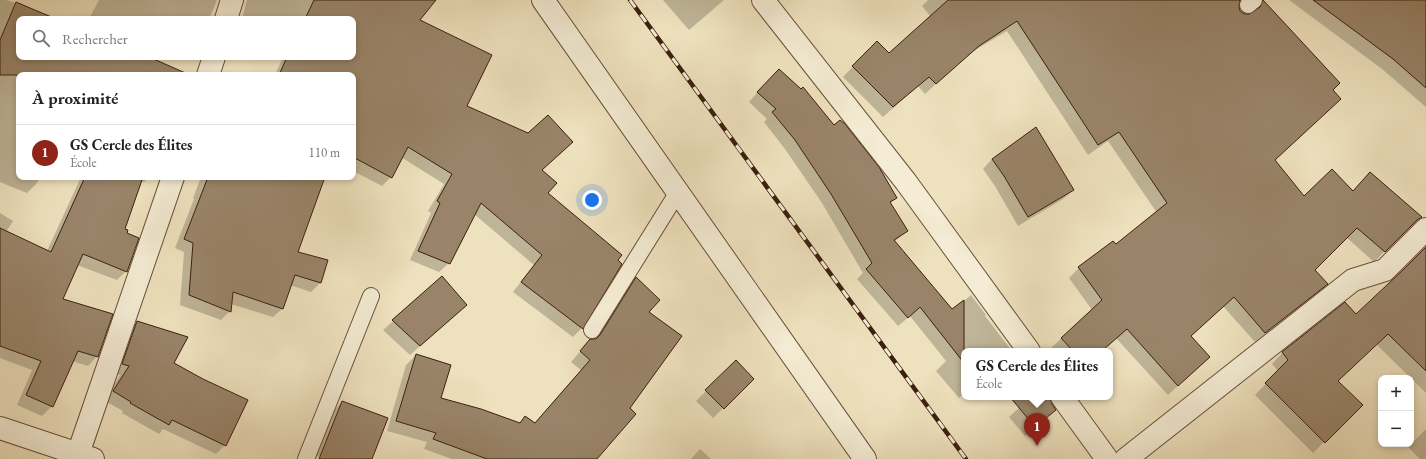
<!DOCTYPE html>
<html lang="fr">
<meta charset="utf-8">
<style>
:root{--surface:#fff;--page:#f2f2f2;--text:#222;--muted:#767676;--line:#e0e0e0;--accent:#8f2418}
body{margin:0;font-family:"EB Garamond",serif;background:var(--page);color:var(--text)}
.controls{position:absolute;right:12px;bottom:12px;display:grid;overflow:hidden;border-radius:8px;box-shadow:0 2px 6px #0003}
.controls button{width:36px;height:36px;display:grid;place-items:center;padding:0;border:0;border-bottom:1px solid var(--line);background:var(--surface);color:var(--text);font:20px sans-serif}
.you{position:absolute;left:592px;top:200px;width:14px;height:14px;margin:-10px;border:3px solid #fff;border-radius:50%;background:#1a73e8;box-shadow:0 0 0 6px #1a73e833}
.badge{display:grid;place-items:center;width:26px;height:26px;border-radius:50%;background:var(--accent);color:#fff;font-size:13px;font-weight:700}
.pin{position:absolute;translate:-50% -33px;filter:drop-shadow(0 1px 2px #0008)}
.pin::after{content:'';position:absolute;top:21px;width:14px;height:12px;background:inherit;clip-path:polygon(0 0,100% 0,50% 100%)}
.popup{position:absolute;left:961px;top:348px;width:152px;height:52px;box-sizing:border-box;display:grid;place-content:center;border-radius:8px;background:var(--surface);filter:drop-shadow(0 1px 3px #0005);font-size:13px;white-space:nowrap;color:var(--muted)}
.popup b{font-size:15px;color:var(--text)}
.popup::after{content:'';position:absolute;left:50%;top:100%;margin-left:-8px;border:8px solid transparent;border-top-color:var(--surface)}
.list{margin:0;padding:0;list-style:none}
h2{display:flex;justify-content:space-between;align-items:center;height:52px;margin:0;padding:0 16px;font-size:17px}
h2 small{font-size:13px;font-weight:400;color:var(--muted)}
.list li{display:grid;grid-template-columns:26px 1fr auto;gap:12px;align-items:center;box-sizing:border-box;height:56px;padding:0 16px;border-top:1px solid var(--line)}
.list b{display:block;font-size:15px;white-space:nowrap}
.list p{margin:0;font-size:13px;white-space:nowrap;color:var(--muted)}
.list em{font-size:13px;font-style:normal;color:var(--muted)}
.icon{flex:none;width:22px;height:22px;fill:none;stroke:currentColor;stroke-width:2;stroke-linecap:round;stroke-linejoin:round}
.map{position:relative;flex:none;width:1426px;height:459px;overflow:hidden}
.search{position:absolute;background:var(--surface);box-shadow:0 2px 6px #0003;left:16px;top:16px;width:340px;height:44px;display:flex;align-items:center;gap:10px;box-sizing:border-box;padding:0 14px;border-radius:8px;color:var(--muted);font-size:15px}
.panel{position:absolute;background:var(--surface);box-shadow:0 2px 6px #0003;left:16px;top:72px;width:340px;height:108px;border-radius:8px}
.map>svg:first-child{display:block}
.shadow{fill:#0003}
.building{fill:#998469;stroke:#3c1f0d}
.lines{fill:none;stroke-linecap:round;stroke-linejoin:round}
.service-casing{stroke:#685039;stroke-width:18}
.minor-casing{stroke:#685039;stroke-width:24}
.service{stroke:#f4ecd4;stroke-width:16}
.minor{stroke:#f4ecd4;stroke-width:22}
.rail-casing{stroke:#3c1f0d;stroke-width:4.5}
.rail{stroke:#f4ecd4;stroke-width:3;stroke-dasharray:9;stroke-linecap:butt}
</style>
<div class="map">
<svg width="1426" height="459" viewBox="0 0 1426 459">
<rect width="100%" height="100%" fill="#eee1bd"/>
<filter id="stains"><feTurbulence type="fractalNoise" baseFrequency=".005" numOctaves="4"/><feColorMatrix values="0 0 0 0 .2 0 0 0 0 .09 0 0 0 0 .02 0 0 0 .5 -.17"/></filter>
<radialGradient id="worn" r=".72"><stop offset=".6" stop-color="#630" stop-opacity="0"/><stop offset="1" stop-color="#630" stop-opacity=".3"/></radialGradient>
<g class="shadow">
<path d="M0,0H6L15,3L16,2L58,19H19V57H146L190,75H19V177H41L36,184L27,193L0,182Z"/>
<path d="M99,0H217L209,19H145L139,17L138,19H89Z"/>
<path d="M247,0H435L418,21L466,106L541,170L582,328L573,337L513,292L534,265L474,214L449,263L439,272L410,260L431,213L428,211L444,184L401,157L391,177L382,186L353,171V75H275L283,57H353V19H242Z"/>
<path d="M663,0H724L689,30Z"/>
<path d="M928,0H1244L1238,2L1240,12L1245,15H1249L1263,2L1274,161L1304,197L1352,192L1370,173L1421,217L1411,227L1406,230L1374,262L1346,237L1313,270L1326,284L1316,294L1255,342L1223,306L1190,337L1198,367L1168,395L1116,338L1102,351H1054L1051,348L1092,310L1069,278L1079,268L1116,246L1157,213L1108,141L1088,155L1007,31L967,55L925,94L918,86L883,117L843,77L877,42L889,54L931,17L922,6Z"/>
<path d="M1289,0H1426V107L1382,69Z"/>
<path d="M769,79L834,126L896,198L890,204L907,231L894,242L952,311L971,295L986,315L985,316L1012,351H964V393L959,398L936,371L946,361L910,316L898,326L857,279L863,273L822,203L785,149L764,122L767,119L749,102Z"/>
<path d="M992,159L1073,190L1063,199L1018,226L995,186L983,169Z"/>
<path d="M81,177H149L144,182L141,181L124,229L126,271L117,280L77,265L61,300L97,356L88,366L72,361L52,406L42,416L17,405L32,370L0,358V213L13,221L6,232L47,251Z"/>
<path d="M201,177H324L297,253L321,282L311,292L290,285L283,308L273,317L231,304L230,311L221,320L180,305L184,252L175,248L194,199L193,198Z"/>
<path d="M1426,246V393L1376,344L1337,381L1361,405L1313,453L1255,395L1278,371L1272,364L1282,353L1345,304L1356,315L1424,250Z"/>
<path d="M442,278L466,305L410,355L383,330Z"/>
<path d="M636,279L647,312L629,408L596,459H452L424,449L427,442L387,431L406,365L416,355L440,399L519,424L525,417L534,424L581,370L571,362L590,340H594L626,288Z"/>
<path d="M137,322L173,363L225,445L216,454L163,429L159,434L122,413L123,411L105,401L120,375L114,373L128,331Z"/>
<path d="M736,362L753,379L713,418L696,401Z"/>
<path d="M1031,397H1049L1055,410L1025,436L1009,417Z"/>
<path d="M342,402L371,459H325L315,455L332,412Z"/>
<path d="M1426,429V459H1420L1408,447Z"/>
<path d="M700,449L711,459H691Z"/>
</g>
<g class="building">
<path d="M314,0H436L420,20L492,55L467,106L528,133L548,115L573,142L542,170L557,183L548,193L622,255L618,260L622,264L583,329L521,282L542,255L481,203L450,264L418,251L440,203L437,201L452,174L408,147L392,178L353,157V75H279L287,57H353V19H305Z"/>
<path d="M948,0H1240L1239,6L1240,11L1244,14H1249L1260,7L1263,0L1340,83L1333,90L1341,99L1275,160L1304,196L1332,169L1353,191L1370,172L1422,217L1417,220L1385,252L1357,228L1315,270L1328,284L1265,333L1234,297L1191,336L1210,357L1178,386L1127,329L1102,351H1073L1061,338L1102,300L1078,267L1113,241L1116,244L1167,203L1119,132L1098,145L1017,21L979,46L936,84L929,77L893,107L852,66L877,41L889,53Z"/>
<path d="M1313,0H1426V88L1393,59Z"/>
<path d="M16,2L56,19H19V57H149L190,75H0V40Z"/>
<path d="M779,69L801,89L803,87L834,125L840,120L845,124L879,167L897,198L890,202L908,231L894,240L952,309L964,300V363L920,307L908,318L866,269L872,263L831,194L795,140L772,112L776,109L757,92Z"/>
<path d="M1036,127L1074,190L1028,217L1004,176L992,159Z"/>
<path d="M85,177H143L125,229L128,230L127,233L139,238L127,272L83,254L63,299L113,314L98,357L78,351L53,407L26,395L41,361L0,346V228L51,252Z"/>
<path d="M208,177H325L298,252L328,260L321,283L295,275L283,309L233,292L231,312L189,295L193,243L184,239Z"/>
<path d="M1426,247V371L1388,334L1338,381L1363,405L1325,443L1265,383L1288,360L1282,352L1345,302L1356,314L1404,269Z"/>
<path d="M442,276L467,305L420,346L392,320Z"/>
<path d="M636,277L660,300L649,312L682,336L630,408L636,414L597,459H487L433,439L436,433L396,421L416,354L451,365L441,398L481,409L520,423L525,416L535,423L590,360L580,351L590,339H596L600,335Z"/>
<path d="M137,321L188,337L174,363L203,379L248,400L226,446L172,420L169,425L130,403L131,402L113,391L129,366L122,364Z"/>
<path d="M736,360L754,379L724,409L705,390Z"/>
<path d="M1010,397H1050L1052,404L1056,410L1035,427Z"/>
<path d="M342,401L388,418L372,459H319Z"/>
</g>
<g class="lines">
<g class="service-casing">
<g id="service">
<path d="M1248,5L1254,0"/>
<path d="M592,330L678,192"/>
<path d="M306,459L371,296"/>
</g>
</g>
<g class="minor-casing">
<g id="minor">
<path d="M543,0L865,459"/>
<path d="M763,0L906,182L1029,351"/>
<path d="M226,19L232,0"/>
<path d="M208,75L214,57"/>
<path d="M1062,397L1107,459"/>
<path d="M0,428L93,459"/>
<path d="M78,454L173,177"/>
<path d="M1126,459L1353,280L1385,270L1426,229"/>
</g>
</g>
<use href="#service" class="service"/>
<use href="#minor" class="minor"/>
<g class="rail-casing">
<path id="rail" d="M630,0L966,459"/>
</g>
<use href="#rail" class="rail"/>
</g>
<rect width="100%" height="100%" filter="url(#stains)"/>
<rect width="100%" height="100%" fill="url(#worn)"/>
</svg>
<div class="controls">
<button>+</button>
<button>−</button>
</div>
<div class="you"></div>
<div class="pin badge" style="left:1037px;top:446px">1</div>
<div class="popup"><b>GS Cercle des Élites</b>École</div>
<div class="search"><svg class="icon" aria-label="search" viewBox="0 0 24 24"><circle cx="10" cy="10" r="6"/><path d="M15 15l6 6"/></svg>Rechercher</div>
<section class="panel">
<h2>À proximité<small></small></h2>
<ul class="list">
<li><span class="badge">1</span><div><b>GS Cercle des Élites</b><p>École</p></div><em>110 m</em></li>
</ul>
</section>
</div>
